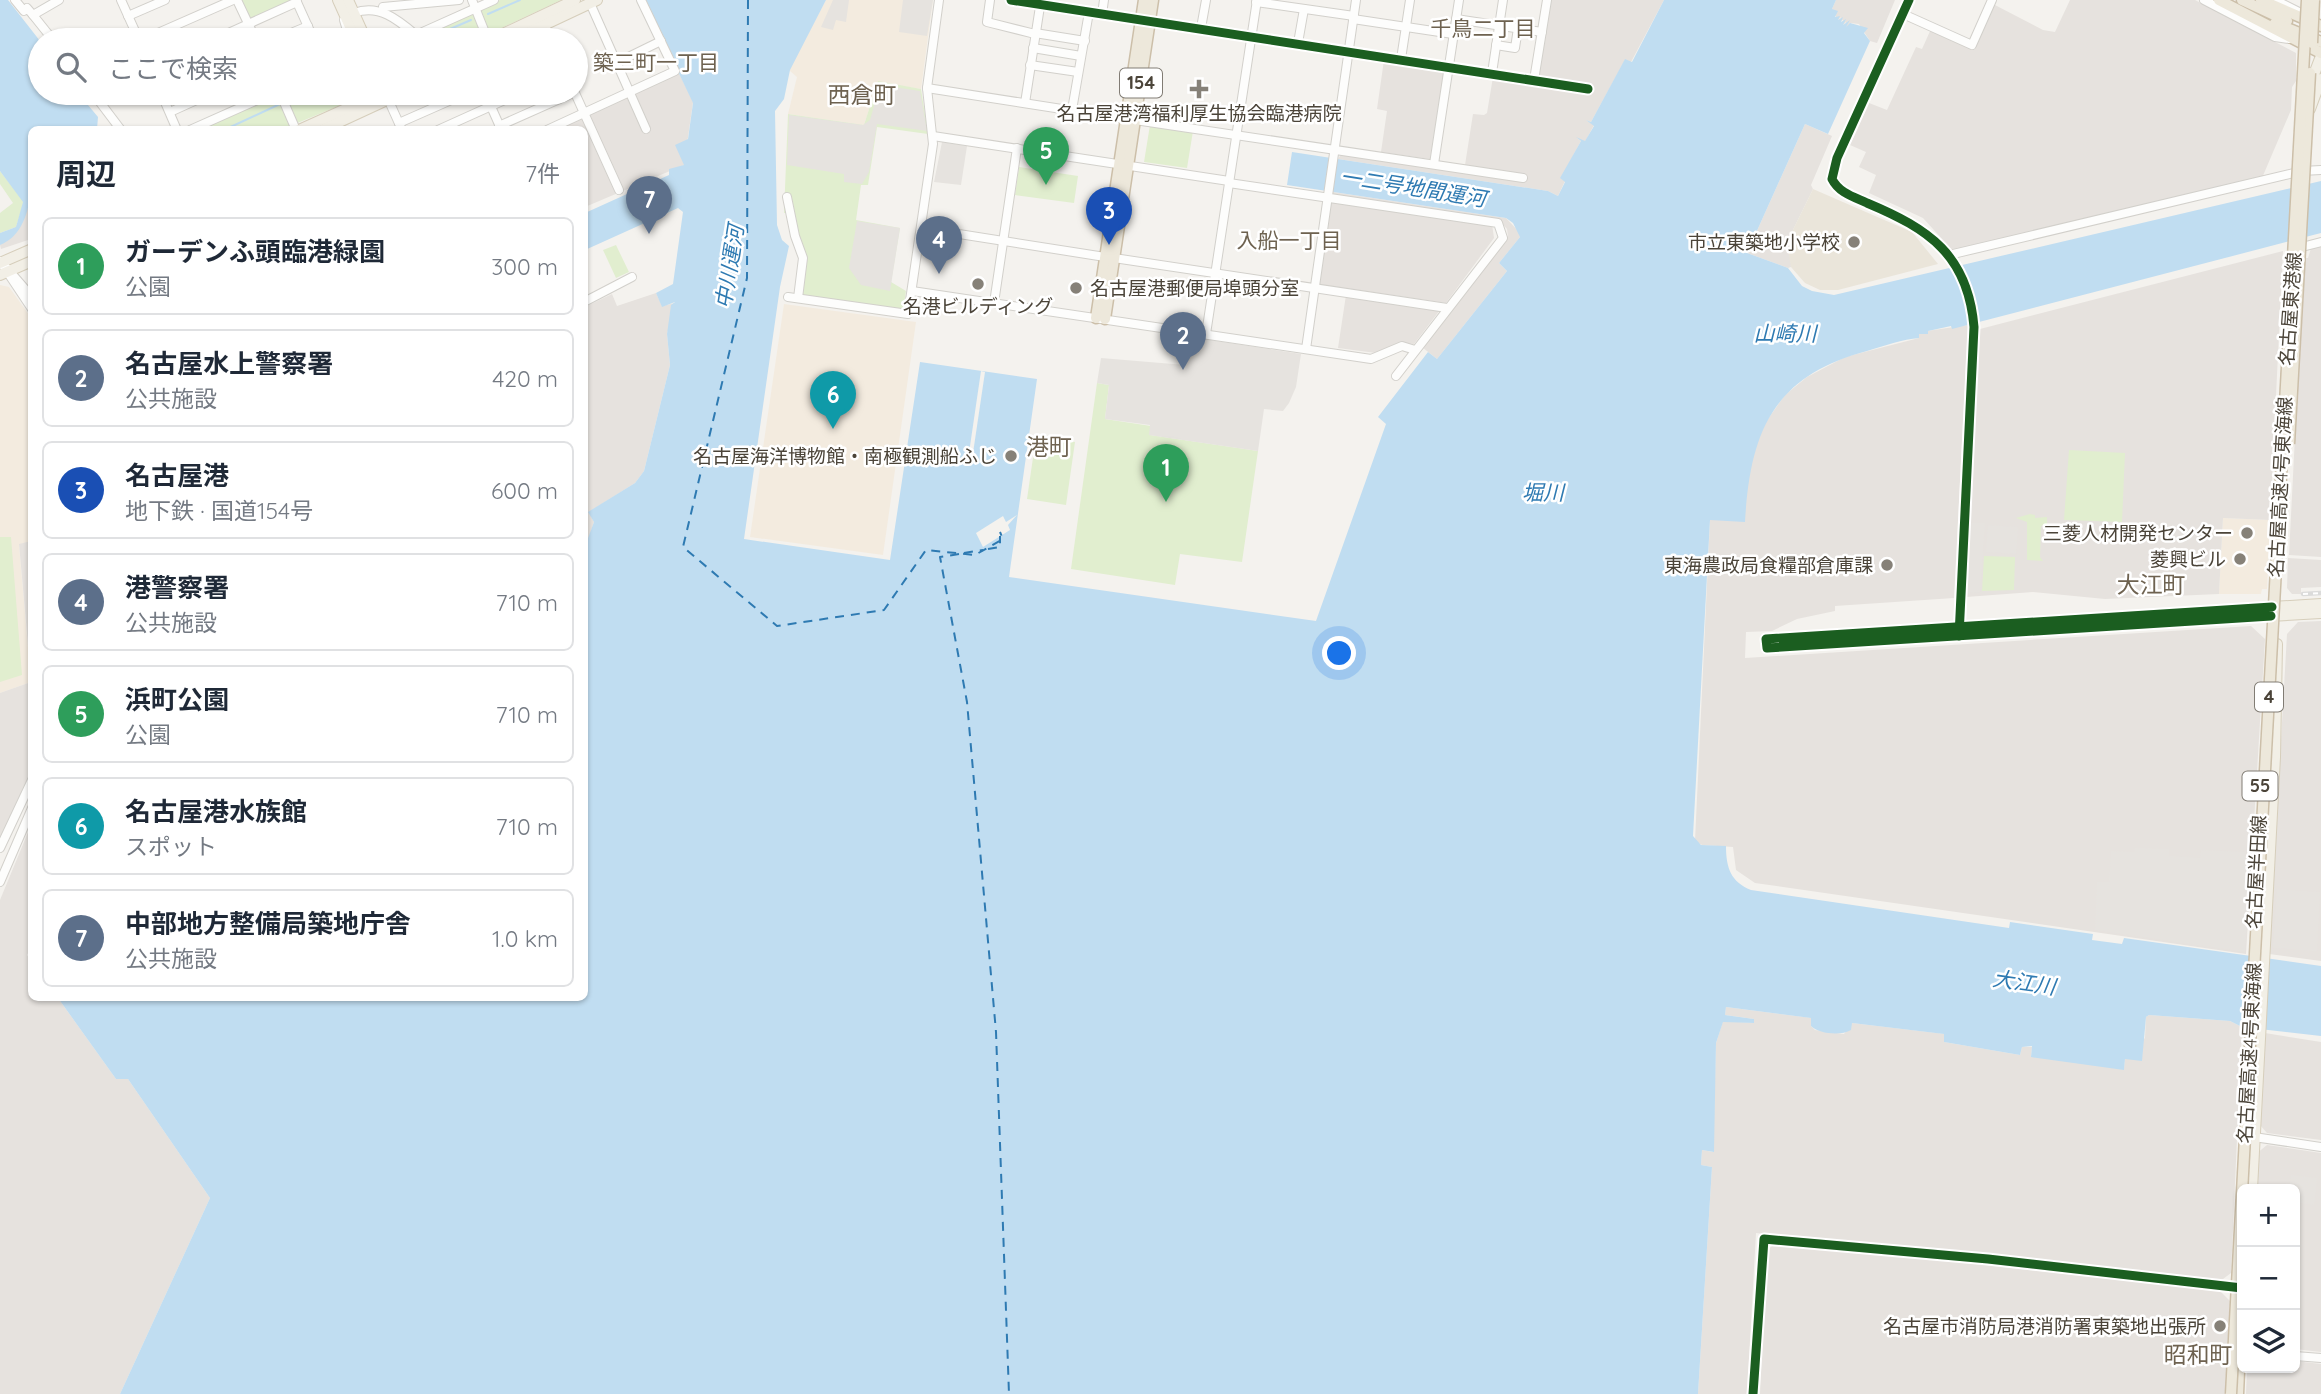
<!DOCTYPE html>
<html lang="ja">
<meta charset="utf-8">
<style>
:root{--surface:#fff;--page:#f6f6f7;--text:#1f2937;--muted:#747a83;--line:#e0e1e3;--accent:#868178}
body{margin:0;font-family:Quicksand,"Noto Sans JP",sans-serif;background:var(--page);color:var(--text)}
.controls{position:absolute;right:21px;bottom:21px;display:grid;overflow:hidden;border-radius:10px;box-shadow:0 2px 5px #0004}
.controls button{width:63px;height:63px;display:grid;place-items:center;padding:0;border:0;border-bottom:2px solid var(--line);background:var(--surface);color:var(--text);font:35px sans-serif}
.you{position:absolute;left:1340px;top:654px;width:24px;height:24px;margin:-18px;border:5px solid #fff;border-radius:50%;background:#1a73e8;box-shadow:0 0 0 10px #1a73e833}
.badge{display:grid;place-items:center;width:46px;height:46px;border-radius:50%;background:var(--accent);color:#fff;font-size:23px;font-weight:700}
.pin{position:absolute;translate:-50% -58px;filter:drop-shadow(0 2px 4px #0008)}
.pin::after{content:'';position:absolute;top:37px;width:24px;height:21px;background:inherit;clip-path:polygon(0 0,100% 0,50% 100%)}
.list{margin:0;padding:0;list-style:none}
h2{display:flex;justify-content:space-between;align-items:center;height:91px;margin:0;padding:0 28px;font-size:30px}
h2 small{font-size:23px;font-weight:400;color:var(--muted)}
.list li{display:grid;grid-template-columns:46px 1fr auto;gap:21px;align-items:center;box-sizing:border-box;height:98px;margin:0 14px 14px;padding:0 14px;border:2px solid var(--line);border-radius:10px}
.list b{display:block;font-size:26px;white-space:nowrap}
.list p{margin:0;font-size:23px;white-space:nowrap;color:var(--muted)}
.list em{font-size:23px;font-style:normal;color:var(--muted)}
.icon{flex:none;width:38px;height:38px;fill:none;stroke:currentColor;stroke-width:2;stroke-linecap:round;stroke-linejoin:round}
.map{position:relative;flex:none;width:2321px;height:1394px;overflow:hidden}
.search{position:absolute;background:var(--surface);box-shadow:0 2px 5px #0004;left:28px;top:28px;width:560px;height:77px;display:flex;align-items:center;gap:18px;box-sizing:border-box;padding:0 24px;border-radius:38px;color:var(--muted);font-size:26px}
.panel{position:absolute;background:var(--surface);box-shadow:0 2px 5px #0004;left:28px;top:126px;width:560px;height:875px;border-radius:10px}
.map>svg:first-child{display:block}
.commercial{fill:#f3ebdf}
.industrial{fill:#e6e2de}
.education{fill:#eae5da}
.green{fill:#e1eecf}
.parking{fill:#e6e3df}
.water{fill:#c0ddf1}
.pier{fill:#f4f2ee}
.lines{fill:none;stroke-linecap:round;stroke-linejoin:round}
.stream{stroke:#c0ddf1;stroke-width:2}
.ferry{stroke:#2e7ab2;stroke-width:2;stroke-dasharray:9 7;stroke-linecap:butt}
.minor-casing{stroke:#d2d0cb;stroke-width:10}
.major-casing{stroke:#d6cebb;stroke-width:12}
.highway-casing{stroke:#ccbfa9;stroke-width:13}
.minor{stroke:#fdfdfc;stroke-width:8}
.major{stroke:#f2efe6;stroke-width:10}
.highway{stroke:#ede8db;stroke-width:10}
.rail-casing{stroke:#dbdbda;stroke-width:4.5}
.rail{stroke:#fff;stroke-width:2;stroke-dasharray:5;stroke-linecap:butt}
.highway-bridge-casing{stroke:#ccbfa9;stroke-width:13;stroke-linecap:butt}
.highway-bridge{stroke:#ede8db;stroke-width:10}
.cycleway-casing{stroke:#fff;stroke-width:13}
.cycleway{stroke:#1b5e20;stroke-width:9}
.poi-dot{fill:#868178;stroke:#fff;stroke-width:2.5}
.labels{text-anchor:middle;stroke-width:5;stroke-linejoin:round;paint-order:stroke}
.shield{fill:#fff;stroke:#817c74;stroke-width:2}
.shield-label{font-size:18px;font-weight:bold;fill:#4b4439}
.poi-label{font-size:19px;fill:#4b4439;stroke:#fff;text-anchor:end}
.street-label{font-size:19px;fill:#4b4439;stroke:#fff}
.neighbourhood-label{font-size:21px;fill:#6e6250;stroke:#fff}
.water-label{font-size:21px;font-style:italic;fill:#2e7ab2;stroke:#fff}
.quarter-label{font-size:23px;fill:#6e6250;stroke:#fff}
</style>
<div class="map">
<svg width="2321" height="1394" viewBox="0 0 2321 1394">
<rect width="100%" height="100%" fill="#f4f2ee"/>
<g class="commercial">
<path d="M826,0H933L921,89L878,82L864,125L788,114L797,77L789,70Z"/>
<path d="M0,285L9,287L32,319L31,541L19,545L31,682L0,693Z"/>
<path d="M784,304L916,322L883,555L750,537Z"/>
<path d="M2223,518L2270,520L2267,589H2262L2261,594H2219Z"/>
</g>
<g class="industrial">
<path d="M1548,0H1664L1631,62L1625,60L1591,122L1586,120L1594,125L1585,142L1577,138L1581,141L1561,178L1565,181L1558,196L1548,191L1338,159L1342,153L1524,175L1465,165L1473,114L1484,115L1487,113L1493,77L1589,92L1590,85L1537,77Z"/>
<path d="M1836,0H1895L1877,43L1870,41L1859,24L1851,23L1846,28V22L1843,25V20L1840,21L1841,17L1838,20L1832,9Z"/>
<path d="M2070,0H2195L2296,53V81L2292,87L2291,110L2262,178L1953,251L1923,218L1869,193L1876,175L1859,167L1866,152L1850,145L1869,103L1887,110L1916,47L1922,49L1931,29L1973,48L1993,4L2043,30L2055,32Z"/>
<path d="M1384,60L1444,71L1430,159L1381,152L1387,111L1377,109Z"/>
<path d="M679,73L693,102L684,165L585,207L584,130H554Z"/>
<path d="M1805,124L1832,136L1811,185L1813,189L1790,236L1791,267L1788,268L1747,253Z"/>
<path d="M1333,192L1506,218L1519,232L1520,237L1499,263L1507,271L1437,359L1422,347L1508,236L1507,229L1502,223L1333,196Z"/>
<path d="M31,198V239L1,249L0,245L25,215Z"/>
<path d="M1331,202L1492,224L1494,238L1446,303L1318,284Z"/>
<path d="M2321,243V557L2289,555L2304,258H2308L2312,245Z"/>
<path d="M2283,251L2270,520L2223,518L2219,594L2105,599L2033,592L1966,597L1980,329Z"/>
<path d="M656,293L662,306L675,303L667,334L670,365L644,471L635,483L589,512L594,522L585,549V307L612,294L617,306Z"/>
<path d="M1346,295L1440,310L1414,344L1402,343L1376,353L1338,348Z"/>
<path d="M1968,325L1954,598L1835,606V611L1797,619L1772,631L1746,632L1745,658L2251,626L2265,639L2246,954L1755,883L1736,870L1733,847L1702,845L1695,841L1710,520L1747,483L1754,448L1763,426L1785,395L1807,377L1845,357L1919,338L1918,334H1927V331Z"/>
<path d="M31,541H32L31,678L19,544Z"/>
<path d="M2288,558L2321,560V587L2301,588V594H2292L2287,588Z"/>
<path d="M2321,621V961L2269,954L2287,634L2298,622Z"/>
<path d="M31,682V773L0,839V693Z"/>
<path d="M31,825L32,945L27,955L31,961L32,998H58L116,1079H128L210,1198L120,1394H0V900Z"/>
<path d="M1726,1007L1812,1018L1811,1026L1815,1030L1844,1034L1852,1023L1945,1034L1944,1042L2020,1055L2022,1047H2032L2031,1056L2124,1069L2125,1059L2145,1038L2146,1017L2149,1015L2230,1021L2242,1027L2231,1273L2219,1282L1756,1233L1747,1394H1698L1712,1167L1701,1165L1702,1150L1713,1152L1716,1043L1723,1021L1753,1023L1754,1019L1725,1015Z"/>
<path d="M2265,1033L2321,1042V1140L2267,1133L2260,1125Z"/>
<path d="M2267,1145L2321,1153V1352L2295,1349V1189H2254L2256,1154Z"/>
<path d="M1777,1242L2220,1291L2230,1301L2225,1394H1760L1766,1251Z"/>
<path d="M2295,1361L2321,1364V1394H2246L2247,1368H2295Z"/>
</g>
<path class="education" d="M1813,189L1912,232L1938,264L1838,290H1820L1805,283L1791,267L1788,249L1790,236Z"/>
<g class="green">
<path d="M241,0H292L249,19Z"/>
<path d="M500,0H561L476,40H410Z"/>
<path d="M878,81L921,89L928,134L877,127L868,185H861L856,220L900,228L891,282L906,291L903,312L801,297L806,259L789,213H784L788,114L864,125Z"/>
<path d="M279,93H361L360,97L283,129L193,130Z"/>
<path d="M1150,125L1193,131L1187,168L1144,162Z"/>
<path d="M1019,167L1078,176L1074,203L1015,195Z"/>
<path d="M0,171L24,202L16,227L0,233V213L13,203L0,184Z"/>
<path d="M616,245L629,272L616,278L603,250Z"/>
<path d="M1097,383L1109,385L1105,419L1151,426L1150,435L1258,451L1242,562L1180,554L1175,585L1071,569Z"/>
<path d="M1036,437L1075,442L1066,505L1027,499Z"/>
<path d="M2069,450L2125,453L2122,522L2064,520Z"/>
<path d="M2030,514L2035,515V518L2047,517V524L2041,526L2040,557L2043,561L2027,560V522L2016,518Z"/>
<path d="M0,537H11L22,675L0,682Z"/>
<path d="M1984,556L2015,557L2014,590L1982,591Z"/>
</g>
<g class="parking">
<path d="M833,0H849L846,22L836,20L833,30L821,27Z"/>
<path d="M903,0H933L927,36L899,32Z"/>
<path d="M880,85L920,91L927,131L877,124L869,172L862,184L844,182V174L787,165L789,115L863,125L870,120Z"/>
<path d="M942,142L967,146L961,185L934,182Z"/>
<path d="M857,221L900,228L890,291L861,285L849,268Z"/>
<path d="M1190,337L1301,354L1296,387L1289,403L1283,411L1264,409L1258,451L1149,435L1150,425L1105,419L1109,385L1097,383L1101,358L1185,365Z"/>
<path d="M1970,523H1985L1980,592L1967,593Z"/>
<path d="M1988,525L2018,527L2016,554L1986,552Z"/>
<path d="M2135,848L2169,849V856L2200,858L2201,850L2245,852V858H2250L2245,952L2095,930L2097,882H2109L2111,851L2134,852Z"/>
<path d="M2277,889L2320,892L2317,951L2273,948Z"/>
<path d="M2291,1175L2317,1178L2314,1205L2295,1202V1189H2289Z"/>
</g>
<g class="water">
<path d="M0,0H8L40,41V93H78L98,117L97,129L32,130C32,164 39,230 0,245V233L16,227L23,202L0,171Z"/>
<path d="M644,0H826L790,70L784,99L775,111L777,225L782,240L789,246L780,287L744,539L890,560L920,362L1037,379L1009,577L1316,621L1386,424L1378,417L1428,352L1437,359L1507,271L1499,263L1520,237L1513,223L1506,218L1287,185L1292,152L1548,191L1558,196L1565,182L1560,178L1581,141L1576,137L1585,141L1594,126L1586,120L1591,122L1625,59L1632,62L1664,0H1836L1832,9L1838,11L1835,17L1840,16L1838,20L1843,17L1841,22L1846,19L1843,25L1850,20L1846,27L1850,23L1868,28L1864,33L1870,41L1828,134L1805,124L1747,253L1788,268L1802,286L1812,291L1834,295L2321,181V233L1952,329L1951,326L1928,331V334H1919V338C1903,339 1884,346 1867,351C1773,376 1750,432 1745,522L1710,520L1693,836L1701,845L1726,846C1726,868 1731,882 1751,890L2009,928L2010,922L2093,934L2092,940L2122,944L2124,938L2321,966V1036L2242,1027L2230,1021L2149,1015L2146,1017L2142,1061L2125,1059L2124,1070L2031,1057L2032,1046L2022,1047L2020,1055L1944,1042V1034L1852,1023L1851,1030C1841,1036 1819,1034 1811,1026V1018L1726,1007L1725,1015L1754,1019V1023L1723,1022L1716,1043L1714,1152L1702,1150L1701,1165L1712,1167L1698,1394H120L210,1198L128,1079H116L58,998H584V549L594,522L588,512L635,483L644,471L670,365L667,334L671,305L675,302L662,307L656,293L673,284L683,212L678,208L585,250V213L669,175V169L684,165L675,145L688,139L693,103Z"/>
</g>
<g class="pier">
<path d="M981,371L985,372L973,453H969Z"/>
<path d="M1017,515L1008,525L1010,530L983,547L976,533L1003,516L1006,522Z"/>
</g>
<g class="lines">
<g class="stream">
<path d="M488,14L520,0"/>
<path d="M432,40L443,32L471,20"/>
<path d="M224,130L280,104"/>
</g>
<g class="ferry">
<path d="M748,0L747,278L683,547L777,626L884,610L926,550L975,555L1003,539L1000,532"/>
<path d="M988,549L1000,547V536"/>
<path d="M964,553L983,550"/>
<path d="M959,554L940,557L967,702L996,1032L1009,1394"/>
</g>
<g class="minor-casing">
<g id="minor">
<path d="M15,0L24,11L27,8L33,15L59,0"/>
<path d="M121,0L139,40"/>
<path d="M237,0L256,40"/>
<path d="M296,0L314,40"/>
<path d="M472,0L488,40"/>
<path d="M990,0L987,22L1035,34"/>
<path d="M1011,0L1588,89"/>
<path d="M1909,0L1837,158L1832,179C1839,193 1854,197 1867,203C1929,229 1968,255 1974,327L1959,630"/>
<path d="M2204,0L2275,37L2289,39"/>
<path d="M2275,0L2301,13"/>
<path d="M1256,2L1354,16"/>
<path d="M590,3L646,129"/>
<path d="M383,7L459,0"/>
<path d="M354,13C379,4 397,19 416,35L494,0"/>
<path d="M1102,14L1104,0"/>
<path d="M1903,14L1972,45L1992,0"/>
<path d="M33,15L53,40"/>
<path d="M128,16L165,0"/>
<path d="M1353,19L1453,34"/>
<path d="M1456,19L1542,32"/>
<path d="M344,20L350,40"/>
<path d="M544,25L551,40"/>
<path d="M1201,28L1206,0"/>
<path d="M1035,33L1085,41"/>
<path d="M142,40L233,0"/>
<path d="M213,40L297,2"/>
<path d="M274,40L308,26"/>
<path d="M1298,43L1304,9"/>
<path d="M1496,45L1515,48L1518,28"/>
<path d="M1033,48L1081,56"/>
<path d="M1401,59L1410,0"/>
<path d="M616,63L661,41"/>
<path d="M1030,65L1078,72"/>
<path d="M1492,73L1503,0"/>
<path d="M1534,80L1547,0"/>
<path d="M927,88L1126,119"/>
<path d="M93,93L121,130"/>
<path d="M161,93L177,130"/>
<path d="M280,93L296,130"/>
<path d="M485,93L501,129"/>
<path d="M575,93L619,190"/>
<path d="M388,99L402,130"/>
<path d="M1025,103L1041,0"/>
<path d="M1072,110L1089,12"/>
<path d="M170,112L212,93"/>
<path d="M1135,120L1523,178"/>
<path d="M399,123L467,93"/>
<path d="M499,126L573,93"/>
<path d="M190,130L273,93"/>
<path d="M438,130L520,93"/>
<path d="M547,130L675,71L641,0"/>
<path d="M933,136L1229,181"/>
<path d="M1434,164L1459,0"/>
<path d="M2302,171L2321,170"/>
<path d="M1229,183L1498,223L1503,238L1396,376"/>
<path d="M787,197L795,236L803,258L798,298"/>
<path d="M921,228L1105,257"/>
<path d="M2298,248L2321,242"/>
<path d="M1949,255L2298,172"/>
<path d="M1114,258L1447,308"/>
<path d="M0,261L32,309"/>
<path d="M6,267L32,297"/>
<path d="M912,291L1371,359L1402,346L1415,350"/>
<path d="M788,297L908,314L933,144L927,88L939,0"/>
<path d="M584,302L632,277"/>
<path d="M994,303L1017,148"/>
<path d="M1206,334L1257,0"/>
<path d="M1306,349L1356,0"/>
<path d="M2271,616L1767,648L1766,639L2272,607"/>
<path d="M0,848L32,780"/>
<path d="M0,882L32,808"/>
<path d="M2254,1137L2321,1147"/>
<path d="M2295,1356L2321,1358"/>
<path d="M1753,1394L1764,1239L1988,1259L2242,1288"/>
</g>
</g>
<g class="major-casing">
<g id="major">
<path d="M338,0L356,40"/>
<path d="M348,0L366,40"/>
<path d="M490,40L575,0"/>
<path d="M512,40L597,0"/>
<path d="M2311,82L2321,56"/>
<path d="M2310,109L2321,79"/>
<path d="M299,130L381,93"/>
<path d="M322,130L402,93"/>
<path d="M0,263L32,249"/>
<path d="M0,275L32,261"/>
<path d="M2272,607L2321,604"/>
<path d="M2271,616L2321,613"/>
<path d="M2252,1189L2275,757L2277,644"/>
</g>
</g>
<g class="highway-casing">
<g id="highway">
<path d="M2219,0L2321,53"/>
<path d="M2242,0L2287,21"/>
<path d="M2261,0L2321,26"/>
<path d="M2275,23L2321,42"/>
<path d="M1096,318L1144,0"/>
<path d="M1105,319L1153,0"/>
<path d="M2238,1394L2242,1305"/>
</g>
</g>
<use href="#minor" class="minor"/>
<use href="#major" class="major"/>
<use href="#highway" class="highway"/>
<g class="rail-casing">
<path id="rail" d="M2303,594L2321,593"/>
</g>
<use href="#rail" class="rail"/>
<g class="highway-bridge-casing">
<g id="highway-bridge">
<path d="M2312,43L2314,0"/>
<path d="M2289,444L2310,73"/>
<path d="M2231,1394L2307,0"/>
</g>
</g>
<use href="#highway-bridge" class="highway-bridge"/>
<g class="cycleway-casing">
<g id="cycleway">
<path d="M1011,0L1588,89"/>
<path d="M1909,0L1837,158L1832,179C1839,193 1854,197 1867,203C1929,229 1968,255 1974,327L1959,636"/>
<path d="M2271,616L1767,648L1766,639L2272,607"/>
<path d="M1753,1394L1764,1239L1988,1259L2242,1288"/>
</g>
</g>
<use href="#cycleway" class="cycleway"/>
</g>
<g class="poi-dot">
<path d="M1195.5 78.5h7v7h7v7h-7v7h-7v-7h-7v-7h7z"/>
<circle cx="1854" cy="242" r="7"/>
<circle cx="978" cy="284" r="7"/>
<circle cx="1076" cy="288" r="7"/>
<circle cx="1011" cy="456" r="7"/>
<circle cx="2247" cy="533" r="7"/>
<circle cx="2240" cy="559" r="7"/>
<circle cx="1887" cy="565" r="7"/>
<circle cx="2220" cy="1326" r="7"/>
</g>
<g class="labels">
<g class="shield">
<rect x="1120" y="68.5" width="42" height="29" rx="5"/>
<rect x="2255" y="682.5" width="28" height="29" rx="5"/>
<rect x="2242.5" y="771.5" width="35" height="29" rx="5"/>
</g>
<g class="shield-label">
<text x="1141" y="89">154</text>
<text x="2269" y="703">4</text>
<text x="2260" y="792">55</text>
</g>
<g class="poi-label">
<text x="1199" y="120" text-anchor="middle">名古屋港湾福利厚生協会臨港病院</text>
<text x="1840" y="249">市立東築地小学校</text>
<text x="1090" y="295" text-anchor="start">名古屋港郵便局埠頭分室</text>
<text x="978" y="313" text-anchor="middle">名港ビルディング</text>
<text x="997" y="463">名古屋海洋博物館・南極観測船ふじ</text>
<text x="2233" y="540">三菱人材開発センター</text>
<text x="2226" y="566">菱興ビル</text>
<text x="1873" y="572">東海農政局食糧部倉庫課</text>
<text x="2206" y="1333">名古屋市消防局港消防署東築地出張所</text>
</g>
<g class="street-label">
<text transform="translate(2290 309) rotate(-86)" y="7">名古屋東港線</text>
<text transform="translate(2280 487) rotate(-87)" y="7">名古屋高速4号東海線</text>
<text transform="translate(2256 872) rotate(-87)" y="7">名古屋半田線</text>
<text transform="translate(2249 1053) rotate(-87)" y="7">名古屋高速4号東海線</text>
</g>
<g class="neighbourhood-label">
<text x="1483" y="36">千鳥二丁目</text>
<text x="656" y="70">築三町一丁目</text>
<text x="1289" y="248">入船一丁目</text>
</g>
<g class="water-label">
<text transform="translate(1413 188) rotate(9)" y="7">一二号地間運河</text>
<text transform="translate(730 267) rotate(-81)" y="7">中川運河</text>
<text x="1785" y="341">山崎川</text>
<text x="1543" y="500">堀川</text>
<text transform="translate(2024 983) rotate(8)" y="7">大江川</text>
</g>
<g class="quarter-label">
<text x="862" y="103">西倉町</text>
<text x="1049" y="455">港町</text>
<text x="2151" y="593">大江町</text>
<text x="2198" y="1363">昭和町</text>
</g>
</g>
</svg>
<div class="controls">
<button>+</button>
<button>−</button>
<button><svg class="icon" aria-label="layers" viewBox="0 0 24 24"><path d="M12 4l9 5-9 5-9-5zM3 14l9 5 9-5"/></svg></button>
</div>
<div class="you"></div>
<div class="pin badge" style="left:1166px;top:502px;background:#2e9e5b">1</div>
<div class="pin badge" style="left:1183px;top:370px;background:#5c6f8a">2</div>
<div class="pin badge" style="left:1109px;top:245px;background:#1a4fb4">3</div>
<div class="pin badge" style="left:939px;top:274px;background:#5c6f8a">4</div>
<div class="pin badge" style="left:1046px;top:185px;background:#2e9e5b">5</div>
<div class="pin badge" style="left:833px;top:429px;background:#0f9aa8">6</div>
<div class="pin badge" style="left:649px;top:234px;background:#5c6f8a">7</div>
<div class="search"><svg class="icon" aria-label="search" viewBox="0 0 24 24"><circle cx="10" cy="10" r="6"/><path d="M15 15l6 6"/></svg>ここで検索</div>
<section class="panel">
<h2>周辺<small>7件</small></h2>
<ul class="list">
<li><span class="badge" style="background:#2e9e5b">1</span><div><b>ガーデンふ頭臨港緑園</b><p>公園</p></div><em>300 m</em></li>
<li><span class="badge" style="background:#5c6f8a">2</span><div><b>名古屋水上警察署</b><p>公共施設</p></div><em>420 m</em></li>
<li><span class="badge" style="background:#1a4fb4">3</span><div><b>名古屋港</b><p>地下鉄 · 国道154号</p></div><em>600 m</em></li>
<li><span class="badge" style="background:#5c6f8a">4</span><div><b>港警察署</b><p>公共施設</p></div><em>710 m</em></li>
<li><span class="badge" style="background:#2e9e5b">5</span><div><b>浜町公園</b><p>公園</p></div><em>710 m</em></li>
<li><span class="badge" style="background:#0f9aa8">6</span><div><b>名古屋港水族館</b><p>スポット</p></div><em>710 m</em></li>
<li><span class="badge" style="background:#5c6f8a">7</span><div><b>中部地方整備局築地庁舎</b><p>公共施設</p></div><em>1.0 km</em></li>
</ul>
</section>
</div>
